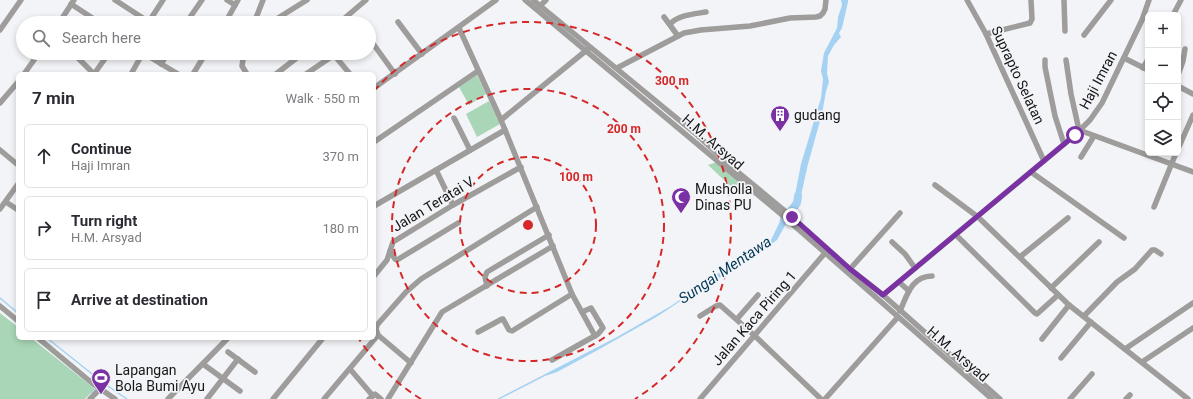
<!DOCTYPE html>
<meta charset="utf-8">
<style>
:root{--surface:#fff;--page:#f2f2f3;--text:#2b2b33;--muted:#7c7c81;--line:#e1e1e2}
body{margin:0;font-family:Roboto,sans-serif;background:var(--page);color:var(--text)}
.controls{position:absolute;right:12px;top:12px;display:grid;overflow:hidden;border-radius:6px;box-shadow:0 2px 6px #0003}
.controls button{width:36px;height:36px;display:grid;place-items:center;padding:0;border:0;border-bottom:1px solid var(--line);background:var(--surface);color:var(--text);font:20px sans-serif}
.stop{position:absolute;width:12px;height:12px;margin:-9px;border:3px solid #7a31a4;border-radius:50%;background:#fff}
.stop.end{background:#7a31a4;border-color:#fff;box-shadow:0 1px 4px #0008}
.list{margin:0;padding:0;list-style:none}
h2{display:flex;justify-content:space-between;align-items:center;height:52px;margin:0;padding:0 16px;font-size:17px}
h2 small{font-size:13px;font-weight:400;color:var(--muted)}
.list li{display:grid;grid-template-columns:26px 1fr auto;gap:12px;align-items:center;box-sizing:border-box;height:64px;margin:0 8px 8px;padding:0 8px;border:1px solid var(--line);border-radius:6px}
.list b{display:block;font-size:15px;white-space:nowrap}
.list p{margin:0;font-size:13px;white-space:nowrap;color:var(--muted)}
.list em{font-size:13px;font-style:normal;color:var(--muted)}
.icon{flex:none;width:22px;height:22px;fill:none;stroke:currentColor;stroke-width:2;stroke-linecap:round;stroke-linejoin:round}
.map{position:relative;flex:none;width:1193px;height:399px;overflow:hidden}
.search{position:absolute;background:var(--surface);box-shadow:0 2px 6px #0003;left:16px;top:16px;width:360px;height:44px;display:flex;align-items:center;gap:10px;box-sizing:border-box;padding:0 14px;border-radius:22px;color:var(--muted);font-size:15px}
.panel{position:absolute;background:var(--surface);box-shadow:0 2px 6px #0003;left:16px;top:72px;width:360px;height:268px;border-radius:6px}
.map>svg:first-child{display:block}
.green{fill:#a9d6b7}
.water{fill:#a5d2f3}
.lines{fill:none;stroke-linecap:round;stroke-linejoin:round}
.stream{stroke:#a5d2f3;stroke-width:1.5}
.river{stroke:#a5d2f3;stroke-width:8}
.minor{stroke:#9e9d9c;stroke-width:5.5}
.route{stroke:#7a31a4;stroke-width:5}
.ring{fill:none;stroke:#d62828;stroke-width:2;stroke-dasharray:7 5}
.labels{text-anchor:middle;stroke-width:3.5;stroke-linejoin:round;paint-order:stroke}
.street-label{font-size:14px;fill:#161718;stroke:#f3f4f7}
.poi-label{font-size:14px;fill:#161718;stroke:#f3f4f7;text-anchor:start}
.water-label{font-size:15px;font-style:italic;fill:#003756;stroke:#f3f4f7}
.centre{fill:#d62828;stroke:#f3f4f7;stroke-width:2}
.ring-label{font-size:12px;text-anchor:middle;font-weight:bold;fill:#d62828;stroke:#f3f4f7;stroke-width:3.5;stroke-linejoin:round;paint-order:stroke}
</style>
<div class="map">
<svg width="1193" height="399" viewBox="0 0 1193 399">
<rect width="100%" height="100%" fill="#f3f4f7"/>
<g class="green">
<path d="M477,75L486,94L469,105L459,87Z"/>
<path d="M489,101L500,124L477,137L466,114Z"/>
<path d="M717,162L756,195L739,194L708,165Z"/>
<path d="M0,313L18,327V338H31L95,389L85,399H0Z"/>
</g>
<g class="water">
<path d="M841,0H848V2L842,28L839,33L841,37L834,45L828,56L827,73L829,82L826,91L822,114L808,164L798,209L793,205L801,164L821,98L823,79L821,71L824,53L837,28L838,17L842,5Z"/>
<path d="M782,217L787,222L777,240L755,257L691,294L658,316L596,351L557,372L545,376L500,399H497L617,337L671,306L717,274L771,240Z"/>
</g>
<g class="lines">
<g class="stream">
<path d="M0,298L18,313"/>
<path d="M47,338L102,382L127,399"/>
<path d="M92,393L95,390"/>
</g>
<path class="river" d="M784,220L797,203L798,196"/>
<g class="minor">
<path d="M115,0L149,22"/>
<path d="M227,0L235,5"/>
<path d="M525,0L782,215L992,399"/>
<path d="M533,0L696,134L733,168L785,211L850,269L883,295L1000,399"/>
<path d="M967,0L986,34L1044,161"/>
<path d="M1064,0L1065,31"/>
<path d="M71,4L100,23"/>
<path d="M540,6L546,0"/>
<path d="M1173,15L1181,0"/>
<path d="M664,17L678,36"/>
<path d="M398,22L422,54"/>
<path d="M59,23L74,0"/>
<path d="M148,23L163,0"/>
<path d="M186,23L202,0"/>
<path d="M225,23L238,0"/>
<path d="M254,23L263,0"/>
<path d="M270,23L307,0"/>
<path d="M339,23L366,0"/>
<path d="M670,24C678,15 694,14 706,12"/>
<path d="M459,28L501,120"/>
<path d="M0,30L21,0"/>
<path d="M986,34L1030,23L1032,19L1031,0"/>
<path d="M1084,35L1111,0"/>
<path d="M369,38L395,74"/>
<path d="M588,49L501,120L572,294L595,336"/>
<path d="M73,53L91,71"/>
<path d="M143,53L178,74"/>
<path d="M244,53L242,66L247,74"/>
<path d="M1124,58L1148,70"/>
<path d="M1045,60V67L1055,116L1064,144"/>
<path d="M1066,60L1071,94L1079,130L1193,172"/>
<path d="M161,64L168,53"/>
<path d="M617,68L684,33L701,30L750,26L790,18L816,17L820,16L823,13L825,9L826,0"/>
<path d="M1143,68L1148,59"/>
<path d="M24,74L39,53"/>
<path d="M94,74L109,53"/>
<path d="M131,74L143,53"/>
<path d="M193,74L206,53"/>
<path d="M276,74L303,53"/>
<path d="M306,74L334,55L350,74"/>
<path d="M1178,75L1183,61L1185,49"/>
<path d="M1178,86L1193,94"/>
<path d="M374,88L496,0"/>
<path d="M0,103L18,82"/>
<path d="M454,118L470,150"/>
<path d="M374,142L478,71"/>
<path d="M1178,149L1193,115"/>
<path d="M0,150L18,165"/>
<path d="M1081,157L1094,136"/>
<path d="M436,170L453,205"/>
<path d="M1031,172L1124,238"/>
<path d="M935,185L978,217L1069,305L1188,399"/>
<path d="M6,202L18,210"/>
<path d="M374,206L505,130"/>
<path d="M1154,207L1176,153"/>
<path d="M0,209L18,184"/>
<path d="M956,235L1035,313L1037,314L1058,295"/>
<path d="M892,242L905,254L915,268"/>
<path d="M390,251L395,259L397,260L458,223"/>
<path d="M1020,257L1068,218"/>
<path d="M850,269L900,213"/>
<path d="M374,276L387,260L393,242L453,205L521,167"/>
<path d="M899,282L909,291"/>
<path d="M487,286L485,277L487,272L549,235"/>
<path d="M1051,288L1099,242"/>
<path d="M883,295L1075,135L1090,120L1102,103L1142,20L1149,0"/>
<path d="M0,306L18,321"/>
<path d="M900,311C907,295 912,276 932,276"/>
<path d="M700,316L716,306L720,305L755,336L821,399"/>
<path d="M1084,316L1117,282L1135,269L1152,250H1155L1161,254"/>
<path d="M737,319L758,295"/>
<path d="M478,332L502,319H503L509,330L512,331L572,294"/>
<path d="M378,335L411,363"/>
<path d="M38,338L92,383L115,399"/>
<path d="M1042,339L1069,305"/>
<path d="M1125,349L1193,303"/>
<path d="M228,352L255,372"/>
<path d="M1061,358L1091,322"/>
<path d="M552,360L598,334L603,328L591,308L582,312"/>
<path d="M1142,362L1193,328"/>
<path d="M203,364L240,391"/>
<path d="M350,369L373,396"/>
<path d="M90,399L100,389"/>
<path d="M168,399L228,338"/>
<path d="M207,399L238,359"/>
<path d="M273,399L323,338"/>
<path d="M324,399L378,335L376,329L377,325L406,292L421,279L537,207"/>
<path d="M369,399L375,394L381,399"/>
<path d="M388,399L442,312L553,246"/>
<path d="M700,399L825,253"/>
<path d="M825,399L898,317"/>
<path d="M1070,399L1092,374"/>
<path d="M1126,399L1130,395"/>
</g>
</g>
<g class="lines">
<path class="route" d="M792,217L850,269L883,295L1075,135"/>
</g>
<g class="ring">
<circle cx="528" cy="225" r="68"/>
<circle cx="528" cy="225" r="136"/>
<path d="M421 399A204 204 0 0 1 359 339M374 91A204 204 0 1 1 635 399"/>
</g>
<defs>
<g id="building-pin" transform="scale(1)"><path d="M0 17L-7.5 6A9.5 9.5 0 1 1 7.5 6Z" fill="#7a31a4" stroke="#f3f4f7"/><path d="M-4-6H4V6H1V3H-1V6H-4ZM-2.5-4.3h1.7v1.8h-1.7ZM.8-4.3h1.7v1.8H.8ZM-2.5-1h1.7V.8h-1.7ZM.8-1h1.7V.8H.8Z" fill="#fff"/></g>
<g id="mosque-pin" transform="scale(1)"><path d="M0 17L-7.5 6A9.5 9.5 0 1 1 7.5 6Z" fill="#7a31a4" stroke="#f3f4f7"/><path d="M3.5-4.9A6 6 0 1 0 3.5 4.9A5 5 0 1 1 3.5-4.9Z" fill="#fff"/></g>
<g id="stadium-pin" transform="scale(1)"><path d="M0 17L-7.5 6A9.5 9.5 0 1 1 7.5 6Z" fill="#7a31a4" stroke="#f3f4f7"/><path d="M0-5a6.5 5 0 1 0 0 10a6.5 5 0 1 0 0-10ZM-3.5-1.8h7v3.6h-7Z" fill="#fff"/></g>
</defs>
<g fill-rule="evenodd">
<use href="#building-pin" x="780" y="115"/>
<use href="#mosque-pin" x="681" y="197"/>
<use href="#stadium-pin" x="101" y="378"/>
</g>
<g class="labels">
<g class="street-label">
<text transform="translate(1018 75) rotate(65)" y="5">Suprapto Selatan</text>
<text transform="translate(1098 80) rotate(-62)" y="5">Haji Imran</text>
<text transform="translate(713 142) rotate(41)" y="5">H.M. Arsyad</text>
<text transform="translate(433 204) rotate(-31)" y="5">Jalan Teratai V</text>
<text transform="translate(754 318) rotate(-49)" y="5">Jalan Kaca Piring 1</text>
<text transform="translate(958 354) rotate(41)" y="5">H.M. Arsyad</text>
</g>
<g class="poi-label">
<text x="794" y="120">gudang</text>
<text x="695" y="194">Musholla<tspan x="695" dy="16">Dinas PU</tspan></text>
<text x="115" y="375">Lapangan<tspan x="115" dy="16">Bola Bumi Ayu</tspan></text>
</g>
<g class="water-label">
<text transform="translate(725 270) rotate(-34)" y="5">Sungai Mentawa</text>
</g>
</g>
<circle cx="528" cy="225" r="6" class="centre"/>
<g class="ring-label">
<text x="672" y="85">300 m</text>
<text x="624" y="133">200 m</text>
<text x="576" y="181">100 m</text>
</g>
</svg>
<div class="controls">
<button>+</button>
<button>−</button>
<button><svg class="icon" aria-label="locate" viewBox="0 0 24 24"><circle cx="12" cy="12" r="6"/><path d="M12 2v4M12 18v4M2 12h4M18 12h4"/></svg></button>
<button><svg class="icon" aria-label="layers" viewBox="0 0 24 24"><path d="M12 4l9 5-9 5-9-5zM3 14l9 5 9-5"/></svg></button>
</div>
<div class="stop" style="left:1075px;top:135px"></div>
<div class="stop end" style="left:792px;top:217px"></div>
<div class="search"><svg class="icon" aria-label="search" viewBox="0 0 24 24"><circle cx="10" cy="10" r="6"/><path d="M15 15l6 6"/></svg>Search here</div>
<section class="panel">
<h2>7 min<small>Walk · 550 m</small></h2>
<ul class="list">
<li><svg class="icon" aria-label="ahead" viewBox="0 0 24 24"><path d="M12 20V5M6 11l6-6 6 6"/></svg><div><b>Continue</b><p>Haji Imran</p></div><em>370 m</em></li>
<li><svg class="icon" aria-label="right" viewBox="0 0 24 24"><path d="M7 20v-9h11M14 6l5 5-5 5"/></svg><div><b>Turn right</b><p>H.M. Arsyad</p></div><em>180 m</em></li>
<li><svg class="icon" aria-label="arrive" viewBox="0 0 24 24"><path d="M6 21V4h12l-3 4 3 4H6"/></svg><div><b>Arrive at destination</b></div></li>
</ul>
</section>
</div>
